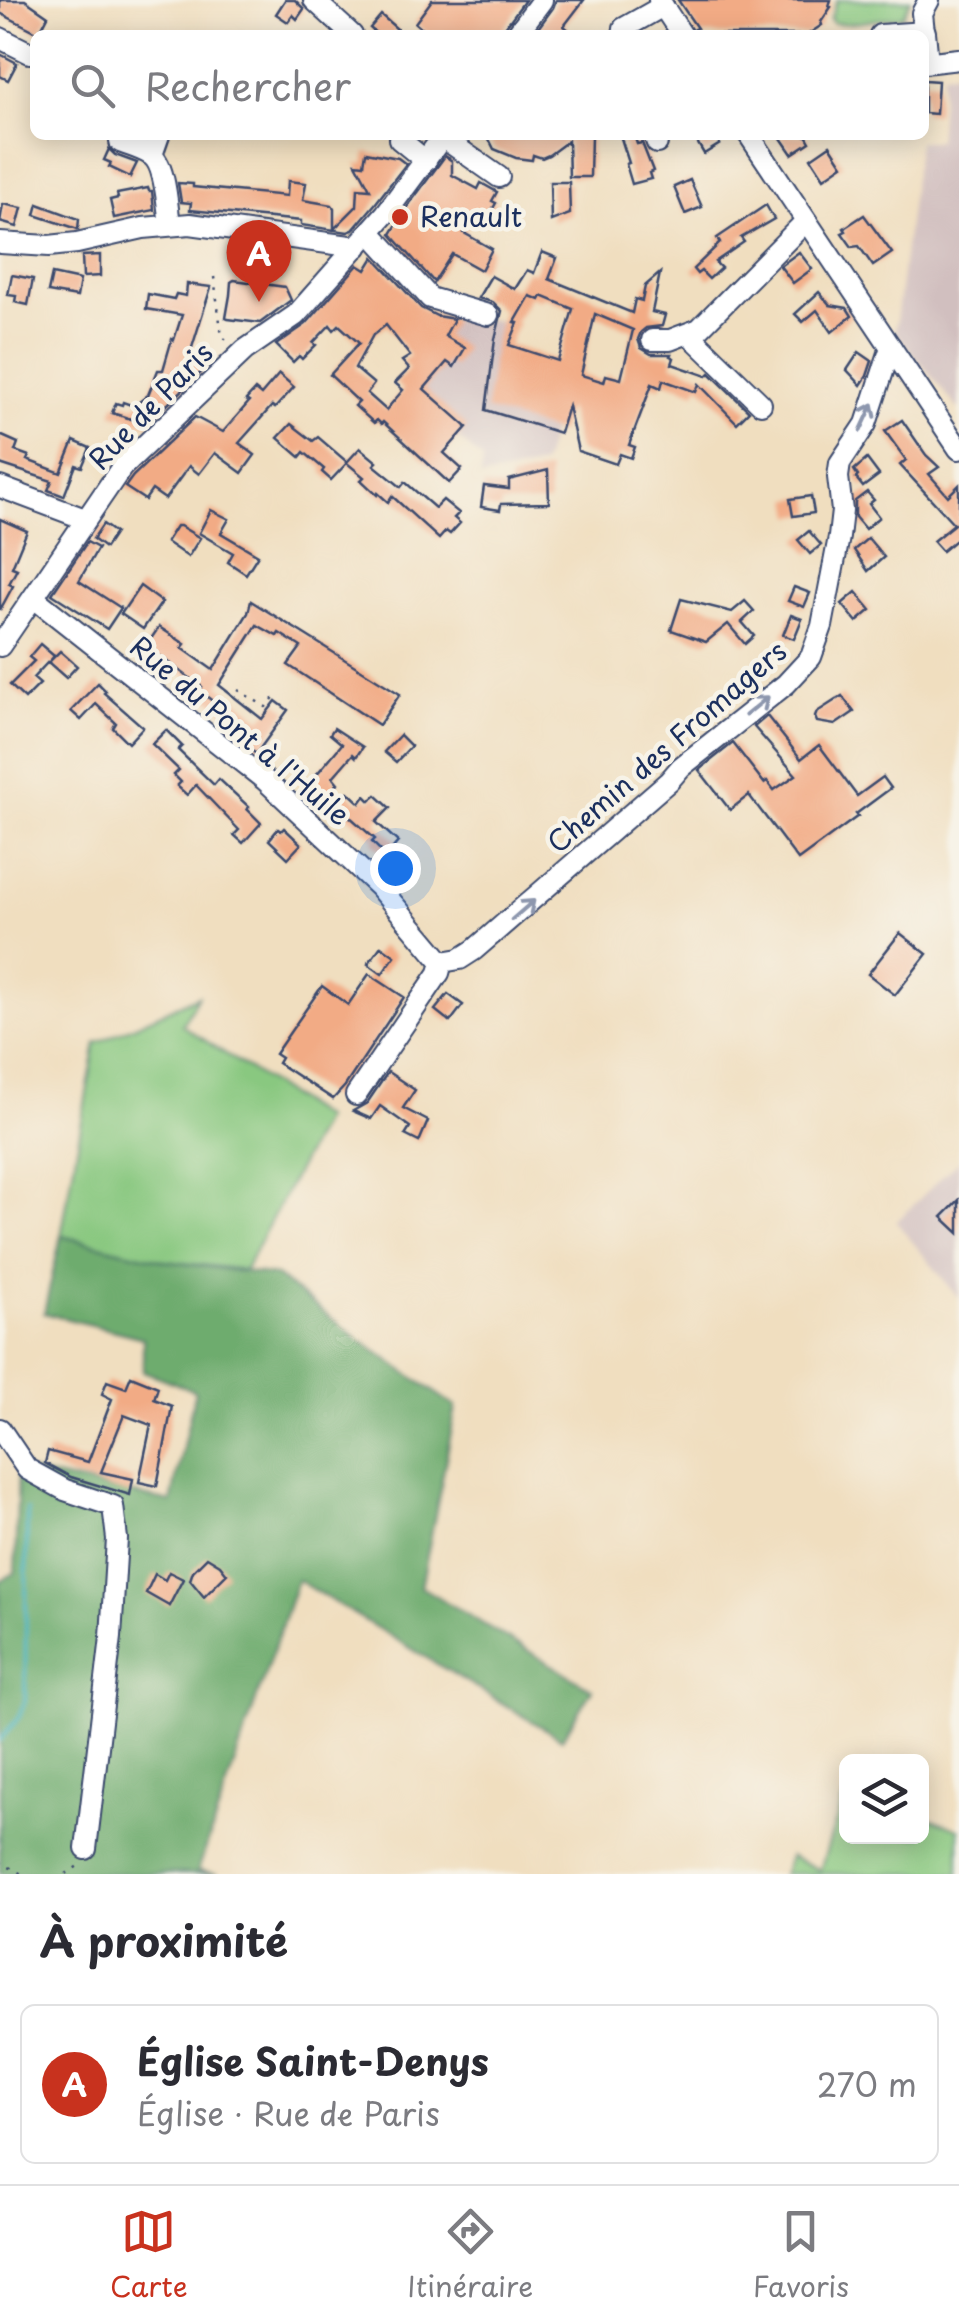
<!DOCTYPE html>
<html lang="fr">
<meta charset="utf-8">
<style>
:root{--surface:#fff;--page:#f7f7f7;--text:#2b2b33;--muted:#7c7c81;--line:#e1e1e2;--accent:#c8321e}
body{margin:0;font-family:"Playpen Sans",sans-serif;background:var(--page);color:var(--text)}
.controls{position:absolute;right:30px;bottom:30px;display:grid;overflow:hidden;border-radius:15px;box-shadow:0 5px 25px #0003}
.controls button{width:90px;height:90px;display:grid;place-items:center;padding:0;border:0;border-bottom:2px solid var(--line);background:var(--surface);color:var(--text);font:50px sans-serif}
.you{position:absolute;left:395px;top:868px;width:35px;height:35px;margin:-25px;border:8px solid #fff;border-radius:50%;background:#1a73e8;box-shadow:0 0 0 15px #1a73e833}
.badge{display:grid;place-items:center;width:65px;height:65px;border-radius:50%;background:var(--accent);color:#fff;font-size:32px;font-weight:700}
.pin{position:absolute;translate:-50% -82px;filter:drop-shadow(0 2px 5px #0008)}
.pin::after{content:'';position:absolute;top:52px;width:35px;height:30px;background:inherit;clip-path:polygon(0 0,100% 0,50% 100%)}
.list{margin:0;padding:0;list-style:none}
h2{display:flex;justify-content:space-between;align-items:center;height:130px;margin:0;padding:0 40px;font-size:42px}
h2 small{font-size:32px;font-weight:400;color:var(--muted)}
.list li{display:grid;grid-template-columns:65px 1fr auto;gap:30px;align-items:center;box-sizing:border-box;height:160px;margin:0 20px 20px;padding:0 20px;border:2px solid var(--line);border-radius:15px}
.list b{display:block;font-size:38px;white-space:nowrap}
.list p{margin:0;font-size:32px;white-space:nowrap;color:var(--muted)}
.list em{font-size:32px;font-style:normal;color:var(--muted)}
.icon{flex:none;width:55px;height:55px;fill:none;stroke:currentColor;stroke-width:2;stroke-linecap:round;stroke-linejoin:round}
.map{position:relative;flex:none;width:959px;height:1874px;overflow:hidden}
.search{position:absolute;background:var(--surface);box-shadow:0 5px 25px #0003;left:30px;right:30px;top:30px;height:110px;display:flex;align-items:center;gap:25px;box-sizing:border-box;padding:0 35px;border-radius:15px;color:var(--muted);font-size:38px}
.sheet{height:310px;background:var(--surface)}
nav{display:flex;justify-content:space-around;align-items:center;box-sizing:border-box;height:140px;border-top:2px solid var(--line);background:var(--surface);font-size:28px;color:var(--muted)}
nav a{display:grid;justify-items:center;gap:5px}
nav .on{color:var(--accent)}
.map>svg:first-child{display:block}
.industrial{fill:#d1bfbf}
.green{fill:#89c880;stroke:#527c6f;stroke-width:2.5}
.forest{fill:#6eac6e;stroke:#446e66;stroke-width:2.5}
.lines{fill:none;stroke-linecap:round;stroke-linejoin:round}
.stream{stroke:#41b0bc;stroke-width:4}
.building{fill:#f2ab85;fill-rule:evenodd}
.minor-casing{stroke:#3b496d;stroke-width:24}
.path{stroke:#3b496d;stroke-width:2.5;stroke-dasharray:2.5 8;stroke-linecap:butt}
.minor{stroke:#fff;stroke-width:20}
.oneway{stroke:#8d97ae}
.poi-dot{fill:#c8321e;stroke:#f7f3e8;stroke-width:4}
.labels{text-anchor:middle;stroke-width:9;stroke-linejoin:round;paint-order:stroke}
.poi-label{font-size:28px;fill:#1b2f5e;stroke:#f7f3e8;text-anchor:start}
.street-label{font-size:28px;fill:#1b2f5e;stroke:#f7f3e8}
</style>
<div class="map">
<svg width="959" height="1874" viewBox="0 0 959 1874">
<rect width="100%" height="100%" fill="#f7f3e8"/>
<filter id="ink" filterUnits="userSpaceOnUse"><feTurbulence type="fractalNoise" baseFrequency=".01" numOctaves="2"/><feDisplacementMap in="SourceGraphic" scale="20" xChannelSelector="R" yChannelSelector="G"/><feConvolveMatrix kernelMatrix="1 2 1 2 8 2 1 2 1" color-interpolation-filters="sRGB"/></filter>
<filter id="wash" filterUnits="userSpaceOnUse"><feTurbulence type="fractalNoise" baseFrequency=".0048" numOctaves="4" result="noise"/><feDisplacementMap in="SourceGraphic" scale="40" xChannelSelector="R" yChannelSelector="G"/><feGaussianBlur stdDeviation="2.25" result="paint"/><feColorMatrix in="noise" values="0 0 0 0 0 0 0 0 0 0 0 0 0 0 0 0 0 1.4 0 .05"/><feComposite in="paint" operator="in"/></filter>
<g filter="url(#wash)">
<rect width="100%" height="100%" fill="#f0debf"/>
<g class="industrial">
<path d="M959,71V410L895,331L918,141H938L943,73Z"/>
<path d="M454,319L482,324L489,319L499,321L486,409L552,431L542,465L480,478L483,460L403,390L436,351Z"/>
<path d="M959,1160V1298L896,1222Z"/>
</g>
<g class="green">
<path d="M837,0H911L903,16L849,24L833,23L830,19Z"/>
<path d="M198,996L182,1025L324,1119L245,1270L165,1261L61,1236L96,1043Z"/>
<path d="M846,1790V1836H922V1815L959,1829V1874H783L790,1856L820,1870Z"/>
</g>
<path class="forest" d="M61,1236L165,1261L276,1276L360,1340L456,1407L421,1587L592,1689L562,1739L297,1580L198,1871L217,1874H0V1581L15,1573L18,1469L171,1502L195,1391L143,1371V1338L44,1313Z"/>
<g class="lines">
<path class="stream" d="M0,1740L19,1717L25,1701L27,1510"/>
</g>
<g id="blocks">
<g class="building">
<path d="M0,0H25L48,16L39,33L0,13Z"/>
<path d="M285,0H295L304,9L297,19L293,15L288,22L276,14Z"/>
<path d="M432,0H525L505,27L502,35H429L415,23Z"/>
<path d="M556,0H584L564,26L575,35H533L553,8Z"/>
<path d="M678,0H831L829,6L831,7L821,22L822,25L807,35H696L694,29L697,28Z"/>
<path d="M381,15L397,29L392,35H378L370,28Z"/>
<path d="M0,54L17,63L8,80L0,76Z"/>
<path d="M924,80L938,81L936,114L924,113Z"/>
<path d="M487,135H591L590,177H569L568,141L549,155L542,158L533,155L532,160L516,158L494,149Z"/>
<path d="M620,135H634L637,144L642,143L653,171L649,173L651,179L632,184L626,164L629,163Z"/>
<path d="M693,135H714L720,144L704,154Z"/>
<path d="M779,135H806L810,142L792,154Z"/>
<path d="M830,145L843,165L824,178L811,158Z"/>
<path d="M109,149L115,155L137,163L130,177L109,167L111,163L104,160Z"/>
<path d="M366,152L398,158L406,164L375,204L353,230L348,232L301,225V221L190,210L191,203L181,202L178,183L193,184V187L287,196L288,181L306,183L303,200L332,205L334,208V229L357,206L358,188L370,189L356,163L364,164Z"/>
<path d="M445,156L452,161V175L478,189L481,183L497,192L492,201L496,203L487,219L474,214L464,233L492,249L481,270L452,254L434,282L391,234L408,206Z"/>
<path d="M690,180L702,207L685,214L674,187Z"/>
<path d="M550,182H569L570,214L551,221Z"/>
<path d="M148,188L149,191H152L154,210L114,218L110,200L118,198L117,194Z"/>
<path d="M3,204L22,208L17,227L0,222Z"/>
<path d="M38,204L79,219L78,229L35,215Z"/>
<path d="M766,205L774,219L741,238L744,242L715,262L721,268L709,279L701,271L697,274L693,269L720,243L717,238Z"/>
<path d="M864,215L892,253L873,266L859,246L852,247L842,233L846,231L844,228Z"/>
<path d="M542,252L557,258L549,279L632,313L635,299L642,301L645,286L660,273L652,312L665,315L662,326L646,328L641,332L638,339L641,348L651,354H671L670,356L674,358L672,364L707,376L710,373L749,411L737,423L699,384L696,392L663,380L661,388L652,384L629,445L635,447L631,458L620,454L616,464L578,451L568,406L560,433L486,410L495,339L502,311L493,302L478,298L491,276L515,289L527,270L534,273ZM530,296L540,300L542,296L573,309L558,361L509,345L518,323L515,322ZM595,314L633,330L621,379L606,375L604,382L581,375Z"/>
<path d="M799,252L812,269L793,283L780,266Z"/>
<path d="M100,255V276L83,277L82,256Z"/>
<path d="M374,257L421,308L437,316L454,319L445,336L465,348L454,367L447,362L424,389L467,427L444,453L462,469L449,483L383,422L381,424L377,420L374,423L355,406L359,402L330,375L359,343L339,325L334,330L330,325L313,343L316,345L302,359L299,356L293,362L276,345L306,324L358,265L366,270ZM386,325L410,356L402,361L409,369L395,383L403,390L386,410L367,393L374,384L355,368L373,335Z"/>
<path d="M52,274L80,280L77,297L48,292Z"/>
<path d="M12,275L33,279L28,305L15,302L16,296L8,295Z"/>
<path d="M234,280L285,287L291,300L260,323L228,319L226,318L230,295L231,282Z"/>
<path d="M187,284L211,287L190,354L211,363L147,424L112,413L116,403L122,405L123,402L134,406L148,395L158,370H163L172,339L174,340L182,315L146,309L148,294L174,299L176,294L186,296Z"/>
<path d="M819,292L830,305L847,308L852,316L832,332L817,310L803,322L795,314Z"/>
<path d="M859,352L872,361L867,376L861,385L847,370Z"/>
<path d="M279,374L294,387L275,408L272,406L239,443L255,455L242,473L215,453L199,474L189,466L165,499L152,490L145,500L125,487L133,476L195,417L223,432L249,402L246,400L255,390L261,395Z"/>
<path d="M902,420L926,455L939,467L929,474L948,496L959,485V537L942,551L933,541L954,524L900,465L906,460L885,431Z"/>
<path d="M291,424L313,441L318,437L347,462L360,448L377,462L374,465L401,487L405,482L435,508L443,500L459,513L454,518L460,523L450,534L446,531L439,539L392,496L388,502L378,493L377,495L361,480L364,477L347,463L331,480L322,472L324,469L304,452L300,457L278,438Z"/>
<path d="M0,435L18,443L15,451L29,456L27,460L61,473L74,441L90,448L82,467L76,465L64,496L48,490L52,481L0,464Z"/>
<path d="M867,459L879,475L863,487L856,478L858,476L854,470Z"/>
<path d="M548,470L549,503L501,504L500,510L481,507L484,486L509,489V480Z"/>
<path d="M867,492L874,500L869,504L879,517L865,529L855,517V501Z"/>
<path d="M811,496L814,513L793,516L790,499Z"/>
<path d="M211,510L229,519L221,533L258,555L246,574L228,562L233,553L199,533Z"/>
<path d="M0,519L27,531L12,567L17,569L9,584L13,586L0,610Z"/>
<path d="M103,524L115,533L105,548L93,539Z"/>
<path d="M176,526H180L200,538L188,557L166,542Z"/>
<path d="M809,531L821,545L810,554L798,540Z"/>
<path d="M868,538L884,557L868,571L854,550Z"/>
<path d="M87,542L98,548L79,581L121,608L107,629L52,594Z"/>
<path d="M140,586L162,602L143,629L121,614Z"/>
<path d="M794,587L810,593L804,607L788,601Z"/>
<path d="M856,592L871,610L857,622L842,604Z"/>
<path d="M681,599L732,612L745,601L754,611L742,622L754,636L745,644L728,624L706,642L671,630Z"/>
<path d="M251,601L400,694L379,725L288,665L301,647L279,633L277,636L257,625L219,685L262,719L276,701L288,710L256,754L222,727L231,716L200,691L202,687L161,657L157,663L142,652L159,627L185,644L182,648L213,670L248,613Z"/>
<path d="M791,615L802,619L794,639L783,635Z"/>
<path d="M40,644L54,656L49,662L60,651L77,666L66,678L48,662L33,678L40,684L25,699L10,685L34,661L29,657Z"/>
<path d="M98,683L106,691L104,693L143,727L128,743L113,728L116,723L96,704L81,720L71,711Z"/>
<path d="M842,696L854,712L835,725L817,722L815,717L817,712Z"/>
<path d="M767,716L801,759L819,745L857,796L883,777L891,788L856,814L858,816L798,860L749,795L730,810L699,770L733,743L764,783L767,781L774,790L796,775L754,727Z"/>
<path d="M334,728L363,747L356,757L353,754L333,777L338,783L328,797L311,781L342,744L330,734Z"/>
<path d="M166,730L182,746L178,750L214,785L219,779L249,807L247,809L261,823L243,843L234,835L239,830L196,785L187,795L177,786L181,782L174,775L179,770L152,744Z"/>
<path d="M400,735L411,746L396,762L384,752Z"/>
<path d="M348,792L360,803L365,796L370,801L376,795L390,808L376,822L398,842L386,856L372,842L375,839L348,815L346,817L335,806Z"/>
<path d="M284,828L301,844L288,858L269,840L278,829L281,831Z"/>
<path d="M900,933L927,954L895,995L868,974Z"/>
<path d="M381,946L395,956L382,974L368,964Z"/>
<path d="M369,974L404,997L345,1086L333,1099L278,1063L281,1058L275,1054L322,986L348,1005Z"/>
<path d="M448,994L463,1005L450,1022L435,1010Z"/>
<path d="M388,1072L415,1090L403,1108L428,1121L419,1142L405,1135L410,1127L380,1106L371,1119L353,1111L367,1103Z"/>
<path d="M959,1200V1233L942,1217Z"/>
<path d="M131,1376L158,1387L154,1399L172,1406L157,1486L139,1482L151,1425L124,1415L101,1472L133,1479L130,1495L71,1477L45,1463L48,1451L88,1462L112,1399L102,1394L107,1381L126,1388Z"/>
<path d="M207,1557L220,1565L227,1574L204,1597L190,1580L193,1571Z"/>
<path d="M169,1572L183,1579L169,1606L146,1593L155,1574L165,1580Z"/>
</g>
</g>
</g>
<g filter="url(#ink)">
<use href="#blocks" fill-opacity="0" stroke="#3b496d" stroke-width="2.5"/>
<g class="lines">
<g class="minor-casing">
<g id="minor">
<path d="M314,0L352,35"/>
<path d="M659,0L682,35"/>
<path d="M924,32L922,13L929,0"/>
<path d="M516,35L542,0"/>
<path d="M623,35L624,28L663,6"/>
<path d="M880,35L925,32L928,62"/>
<path d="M0,38L30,53"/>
<path d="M924,63L959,59"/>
<path d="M401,135L399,139L426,161"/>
<path d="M654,135L657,143"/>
<path d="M749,135L959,449"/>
<path d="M442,137L499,177"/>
<path d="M120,142C130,146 142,149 151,155C166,165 167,207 170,224"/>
<path d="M152,155L159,135"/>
<path d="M370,232L430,298L488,315"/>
<path d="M0,243L49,246L77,243L143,228L190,224L357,247"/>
<path d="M689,334L761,404"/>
<path d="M652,340H670L699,329L806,221"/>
<path d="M0,487L85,519"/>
<path d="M34,598L265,780L379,887L442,962"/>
<path d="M0,646L122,467L245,350L296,315L386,213L444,135"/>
<path d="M442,962L460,959L474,950L669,781L681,767L786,684L811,657L822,626L839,537L842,511L838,477L840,463L866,424L891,347"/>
<path d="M356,1095L439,973L442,962"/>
<path d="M0,1429L27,1469L65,1490L113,1506L117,1539L111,1637L86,1849"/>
</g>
</g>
<g class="path">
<path d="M234,32L239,35"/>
<path d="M214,277L222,337L229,341"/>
<path d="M238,690L266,707L277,694"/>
<path d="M0,1862L22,1874"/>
<path d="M66,1874L81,1864"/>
</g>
<use href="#minor" class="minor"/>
</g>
<defs><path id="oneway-shaft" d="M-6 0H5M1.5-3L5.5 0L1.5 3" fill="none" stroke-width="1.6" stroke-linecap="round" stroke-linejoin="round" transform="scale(2.5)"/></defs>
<g class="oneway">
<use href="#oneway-shaft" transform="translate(867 417) rotate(-65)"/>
<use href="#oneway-shaft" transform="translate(757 706) rotate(-39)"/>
<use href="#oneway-shaft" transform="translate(523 910) rotate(-41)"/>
</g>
</g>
<circle class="poi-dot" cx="400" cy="217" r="10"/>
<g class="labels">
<g class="poi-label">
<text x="420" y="227">Renault</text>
</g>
<g class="street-label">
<text transform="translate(151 406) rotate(-46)" y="10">Rue de Paris</text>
<text transform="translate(240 731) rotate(40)" y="10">Rue du Pont à l'Huile</text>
<text transform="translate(667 747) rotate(-41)" y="10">Chemin des Fromagers</text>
</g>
</g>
</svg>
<div class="controls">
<button><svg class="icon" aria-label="layers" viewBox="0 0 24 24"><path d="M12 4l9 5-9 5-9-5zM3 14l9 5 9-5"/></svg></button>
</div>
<div class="you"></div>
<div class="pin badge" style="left:259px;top:302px">A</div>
<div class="search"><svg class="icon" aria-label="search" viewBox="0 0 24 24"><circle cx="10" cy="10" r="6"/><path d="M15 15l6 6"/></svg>Rechercher</div>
</div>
<section class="sheet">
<h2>À proximité<small></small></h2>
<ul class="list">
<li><span class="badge">A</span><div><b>Église Saint-Denys</b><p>Église · Rue de Paris</p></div><em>270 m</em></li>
</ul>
</section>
<nav>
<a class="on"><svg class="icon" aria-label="map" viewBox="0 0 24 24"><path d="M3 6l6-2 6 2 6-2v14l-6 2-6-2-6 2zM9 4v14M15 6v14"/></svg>Carte</a>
<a><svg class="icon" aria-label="directions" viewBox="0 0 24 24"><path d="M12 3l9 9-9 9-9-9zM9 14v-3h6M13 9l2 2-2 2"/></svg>Itinéraire</a>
<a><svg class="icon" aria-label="saved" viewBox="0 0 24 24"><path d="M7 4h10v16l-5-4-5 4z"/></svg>Favoris</a>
</nav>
